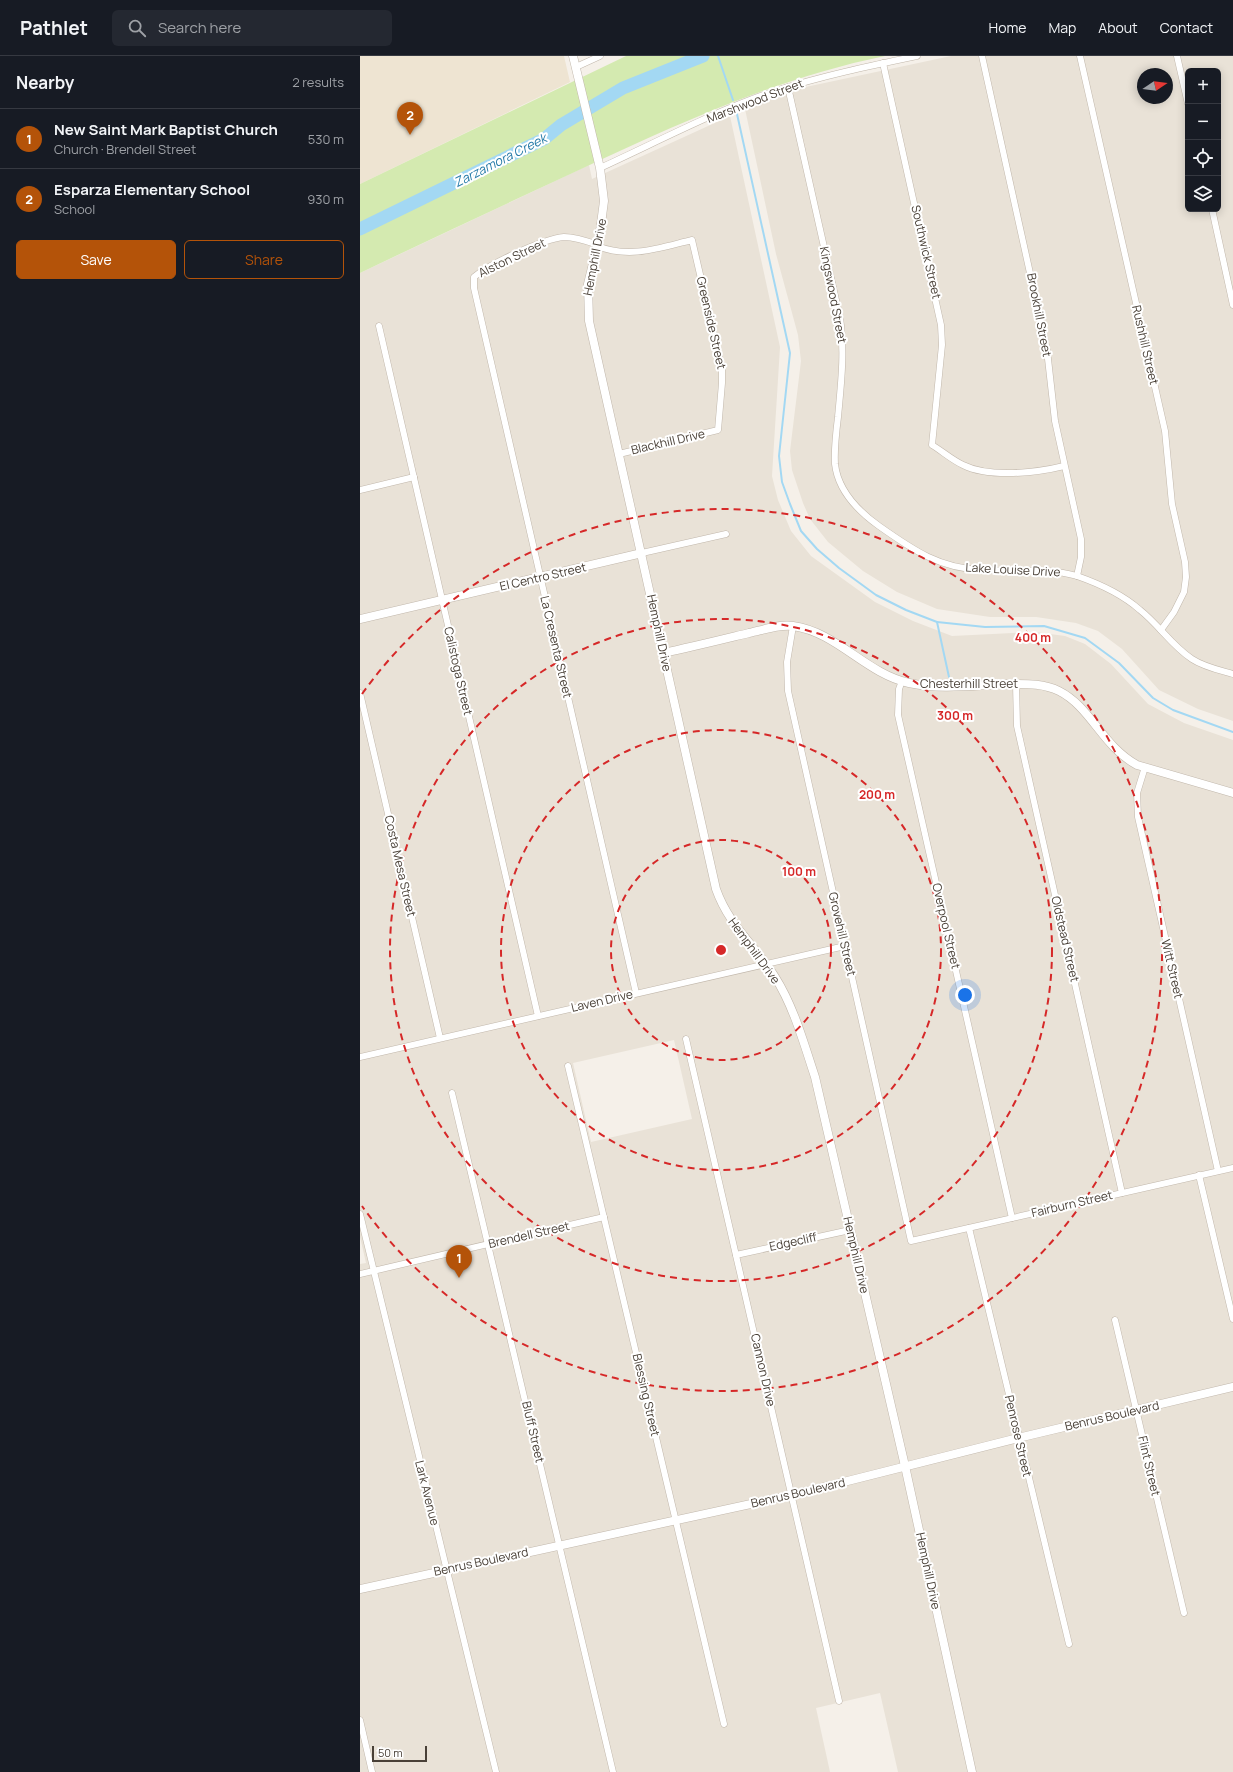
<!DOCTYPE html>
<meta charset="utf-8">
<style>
:root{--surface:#171b24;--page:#242831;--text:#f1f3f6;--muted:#9ea1a6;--line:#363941;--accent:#b45309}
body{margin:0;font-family:Manrope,sans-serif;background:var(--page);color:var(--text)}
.controls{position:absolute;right:12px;top:12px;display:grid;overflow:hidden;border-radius:6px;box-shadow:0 2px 10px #0003}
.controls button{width:36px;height:36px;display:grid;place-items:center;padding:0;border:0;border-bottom:1px solid var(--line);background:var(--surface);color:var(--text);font:20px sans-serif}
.compass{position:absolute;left:777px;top:12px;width:36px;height:36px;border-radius:50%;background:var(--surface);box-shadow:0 2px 10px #0003;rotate:77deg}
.scale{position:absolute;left:12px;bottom:10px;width:55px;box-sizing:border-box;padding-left:4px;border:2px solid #494037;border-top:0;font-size:11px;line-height:14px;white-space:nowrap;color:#494037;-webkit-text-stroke:3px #fff;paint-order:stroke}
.you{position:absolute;left:605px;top:939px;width:14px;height:14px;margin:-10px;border:3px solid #fff;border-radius:50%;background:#1a73e8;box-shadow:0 0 0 6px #1a73e833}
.badge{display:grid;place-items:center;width:26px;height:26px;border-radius:50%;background:var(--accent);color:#fff;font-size:13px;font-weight:700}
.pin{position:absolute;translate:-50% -33px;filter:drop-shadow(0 1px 2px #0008)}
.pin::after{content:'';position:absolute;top:21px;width:14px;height:12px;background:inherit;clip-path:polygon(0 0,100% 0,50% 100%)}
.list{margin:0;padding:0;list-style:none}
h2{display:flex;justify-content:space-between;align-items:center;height:52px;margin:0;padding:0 16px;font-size:17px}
h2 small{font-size:13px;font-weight:400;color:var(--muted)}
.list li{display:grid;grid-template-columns:26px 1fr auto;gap:12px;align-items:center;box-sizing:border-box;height:60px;padding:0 16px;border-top:1px solid var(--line)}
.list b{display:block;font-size:15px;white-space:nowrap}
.list p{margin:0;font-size:13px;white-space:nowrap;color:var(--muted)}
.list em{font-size:13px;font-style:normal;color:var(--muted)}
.actions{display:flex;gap:8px;padding:12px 16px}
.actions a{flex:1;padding:9px 0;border:1px solid var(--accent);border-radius:6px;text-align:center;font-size:14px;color:var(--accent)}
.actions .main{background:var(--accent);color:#fff}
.icon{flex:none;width:22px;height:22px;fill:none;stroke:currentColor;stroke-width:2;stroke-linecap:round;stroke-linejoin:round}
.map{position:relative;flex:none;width:873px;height:1716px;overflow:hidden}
header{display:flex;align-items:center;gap:24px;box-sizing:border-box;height:56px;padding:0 20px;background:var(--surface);border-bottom:1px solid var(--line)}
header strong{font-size:19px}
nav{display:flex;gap:22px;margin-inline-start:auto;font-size:14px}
.search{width:280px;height:36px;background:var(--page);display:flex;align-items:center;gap:10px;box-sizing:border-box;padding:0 14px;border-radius:6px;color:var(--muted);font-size:15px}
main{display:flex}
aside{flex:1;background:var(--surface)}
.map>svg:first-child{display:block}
.residential{fill:#e9e2d7;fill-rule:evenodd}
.education{fill:#eee4d2}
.green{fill:#d4eab0}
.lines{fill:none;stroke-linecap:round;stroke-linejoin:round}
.stream{stroke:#a3d8f3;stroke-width:2}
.river{stroke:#a3d8f3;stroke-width:13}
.minor-casing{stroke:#c1b7ab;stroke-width:7}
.tertiary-casing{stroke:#c1b7ab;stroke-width:9}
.minor{stroke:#fff;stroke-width:6}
.tertiary{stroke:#fff;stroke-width:8}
.ring{fill:none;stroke:#d62828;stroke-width:2;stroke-dasharray:7 5}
.labels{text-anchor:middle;stroke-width:4;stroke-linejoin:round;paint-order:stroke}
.street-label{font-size:12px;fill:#494037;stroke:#fff}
.water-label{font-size:13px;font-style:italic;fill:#287ca9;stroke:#fff}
.centre{fill:#d62828;stroke:#fff;stroke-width:2}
.ring-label{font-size:12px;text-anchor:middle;font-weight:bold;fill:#d62828;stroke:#fff;stroke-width:4;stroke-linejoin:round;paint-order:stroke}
</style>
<header>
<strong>Pathlet</strong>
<div class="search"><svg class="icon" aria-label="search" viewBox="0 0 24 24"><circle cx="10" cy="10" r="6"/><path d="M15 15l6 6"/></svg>Search here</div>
<nav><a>Home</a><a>Map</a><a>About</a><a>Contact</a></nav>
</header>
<main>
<aside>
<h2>Nearby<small>2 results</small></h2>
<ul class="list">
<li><span class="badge">1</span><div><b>New Saint Mark Baptist Church</b><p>Church · Brendell Street</p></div><em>530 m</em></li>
<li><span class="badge">2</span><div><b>Esparza Elementary School</b><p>School</p></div><em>930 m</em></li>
</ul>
<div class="actions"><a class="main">Save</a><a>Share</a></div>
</aside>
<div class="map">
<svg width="873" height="1716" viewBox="0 0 873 1716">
<rect width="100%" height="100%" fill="#f5f0e9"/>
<g class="residential">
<path d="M591,0H873V665L838,653L799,634L762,593L738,575L716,567L676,561H630L577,553L537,536L503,515L468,486L450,463L443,447L432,414L430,395L441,305L438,279L416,198L385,53L441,32ZM828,15H858V153H828ZM783,18H807V42H783Z"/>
<path d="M370,60L420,291L412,420L418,444L431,475L451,500L515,546L553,565L592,580L675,576L705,580L725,588L751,608L788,648L824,667L873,684V1716H538L520,1637L456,1652L470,1716H0V1208L6,1207L0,1181V217L229,109L232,123ZM314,984L332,1063L231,1086L213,1007Z"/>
</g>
<path class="education" d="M0,0H204L210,26L0,128Z"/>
<path class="green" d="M266,0H525C417,22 318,68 219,114C146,148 73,182 0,217V128Z"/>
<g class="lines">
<g class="stream">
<path d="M358,0L373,44"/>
<path d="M377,58L430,297L419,400L422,426L430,448L441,475L457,493L479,512L516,539L546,554L577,566L589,621"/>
<path d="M577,566L625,571L684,570L725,582L759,607L793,642L813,654L873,676"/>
</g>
<path class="river" d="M0,173L184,83L201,69L263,32L343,0"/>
<g class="minor-casing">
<g id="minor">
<path d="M622,0L687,294L695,365L721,483V501L717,520"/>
<path d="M720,0L805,375L812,448L825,506L826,521L824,536L814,556L801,574"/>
<path d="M817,0L828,48"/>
<path d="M523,7L581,269L582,289L572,389C582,395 592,404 603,409C629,422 676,417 704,410"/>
<path d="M216,11L240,0"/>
<path d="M428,31L480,262C485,296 481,328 478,361C476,377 474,393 475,408C478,435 498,455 519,470C553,494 580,513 623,514C654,516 688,511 717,520C740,528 762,538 780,554C799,569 812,590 832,603C844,611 859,614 873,618"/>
<path d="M240,112C297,86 355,55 415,35C462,20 509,10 557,0"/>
<path d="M852,153L873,249"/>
<path d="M238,189C227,185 215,181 204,181C183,183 131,207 114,221V232L276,937"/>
<path d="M237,190C270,203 299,192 332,184L362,313V327L358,374L259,398"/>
<path d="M19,270L178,960"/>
<path d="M0,434L54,421"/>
<path d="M282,497L366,478"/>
<path d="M433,570L427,606L428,635L551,1185L873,1112"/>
<path d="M542,625L539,633L538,659L652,1162"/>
<path d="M656,628L657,670L762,1137"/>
<path d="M0,637L80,982"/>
<path d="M785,711L777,737L778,761L858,1115"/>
<path d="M326,983L479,1645"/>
<path d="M0,1001L485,890"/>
<path d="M208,1010L364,1668"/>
<path d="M92,1037L253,1716"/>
<path d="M839,1119L873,1263"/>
<path d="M0,1158L136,1716"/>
<path d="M609,1172L709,1588"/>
<path d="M376,1199L490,1174"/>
<path d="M0,1218L244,1161"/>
<path d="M755,1264L824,1557"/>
<path d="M0,1664L12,1716"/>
</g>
</g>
<g class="tertiary-casing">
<g id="tertiary">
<path d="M213,0L240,112L244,145L239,183L228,228L229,265L356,833C369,870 395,889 415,921C434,951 444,988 455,1021L545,1410L612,1716"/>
<path d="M0,563L282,497"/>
<path d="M303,597C332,591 360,584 389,577C403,574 419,568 433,570C477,576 505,617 549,627C580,634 616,629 648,628C665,628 683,627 699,635C731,651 742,690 777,709L873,737"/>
<path d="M0,1533L432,1439L658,1382L873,1331"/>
</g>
</g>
<use href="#minor" class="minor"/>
<use href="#tertiary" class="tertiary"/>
</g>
<g class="ring">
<circle cx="361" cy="894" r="110"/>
<circle cx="361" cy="894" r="220"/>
<circle cx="361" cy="894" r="331"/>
<path d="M2 638A441 441 0 1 1 2 1150"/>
</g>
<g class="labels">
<g class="street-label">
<text transform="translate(395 45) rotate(-21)" y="4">Marshwood Street</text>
<text transform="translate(566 196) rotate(77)" y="4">Southwick Street</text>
<text transform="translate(235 201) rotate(-79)" y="4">Hemphill Drive</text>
<text transform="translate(152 202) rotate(-26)" y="4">Alston Street</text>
<text transform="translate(473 239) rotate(79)" y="4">Kingswood Street</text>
<text transform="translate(679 259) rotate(79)" y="4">Brookhill Street</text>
<text transform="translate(351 267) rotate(77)" y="4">Greenside Street</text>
<text transform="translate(785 289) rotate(77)" y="4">Rushhill Street</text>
<text transform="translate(308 386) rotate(-13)" y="4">Blackhill Drive</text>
<text transform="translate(653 514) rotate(3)" y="4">Lake Louise Drive</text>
<text transform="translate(183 521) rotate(-13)" y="4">El Centro Street</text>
<text transform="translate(299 577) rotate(78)" y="4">Hemphill Drive</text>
<text transform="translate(196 591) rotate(77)" y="4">La Cresenta Street</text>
<text transform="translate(98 615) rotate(77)" y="4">Calistoga Street</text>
<text x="609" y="632">Chesterhill Street</text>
<text transform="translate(40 810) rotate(77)" y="4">Costa Mesa Street</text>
<text transform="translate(586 870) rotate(77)" y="4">Overpool Street</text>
<text transform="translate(482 878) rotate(77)" y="4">Grovehill Street</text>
<text transform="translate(705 883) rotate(77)" y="4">Oldstead Street</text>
<text transform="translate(394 895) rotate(54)" y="4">Hemphill Drive</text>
<text transform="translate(812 913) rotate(77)" y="4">Witt Street</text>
<text transform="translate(242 945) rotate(-13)" y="4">Laven Drive</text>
<text transform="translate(712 1148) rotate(-13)" y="4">Fairburn Street</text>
<text transform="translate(169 1179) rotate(-13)" y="4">Brendell Street</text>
<text transform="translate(433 1186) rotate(-12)" y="4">Edgecliff</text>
<text transform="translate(496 1199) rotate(77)" y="4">Hemphill Drive</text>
<text transform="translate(403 1314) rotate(77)" y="4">Cannon Drive</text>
<text transform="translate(286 1339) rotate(77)" y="4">Blessing Street</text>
<text transform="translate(752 1360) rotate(-13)" y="4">Benrus Boulevard</text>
<text transform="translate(173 1376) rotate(77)" y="4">Bluff Street</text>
<text transform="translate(658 1380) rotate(77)" y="4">Penrose Street</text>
<text transform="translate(789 1410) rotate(77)" y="4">Flint Street</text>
<text transform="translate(67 1437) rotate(76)" y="4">Lark Avenue</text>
<text transform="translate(438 1437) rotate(-13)" y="4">Benrus Boulevard</text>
<text transform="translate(121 1506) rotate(-12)" y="4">Benrus Boulevard</text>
<text transform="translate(568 1515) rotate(78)" y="4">Hemphill Drive</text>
</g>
<g class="water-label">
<text transform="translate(140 104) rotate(-27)" y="5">Zarzamora Creek</text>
</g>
</g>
<circle cx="361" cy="894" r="6" class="centre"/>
<g class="ring-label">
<text x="673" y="586">400 m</text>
<text x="595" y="664">300 m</text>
<text x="517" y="743">200 m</text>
<text x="439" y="820">100 m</text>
</g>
</svg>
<div class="controls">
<button>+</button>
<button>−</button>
<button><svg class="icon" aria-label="locate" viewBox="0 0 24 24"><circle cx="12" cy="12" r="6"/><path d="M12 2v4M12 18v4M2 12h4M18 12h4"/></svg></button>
<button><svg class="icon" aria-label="layers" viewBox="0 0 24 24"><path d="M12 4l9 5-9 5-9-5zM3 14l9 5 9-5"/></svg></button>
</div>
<svg class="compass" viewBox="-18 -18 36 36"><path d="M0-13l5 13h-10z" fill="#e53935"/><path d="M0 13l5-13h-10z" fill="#9ea1a6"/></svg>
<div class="scale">50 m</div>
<div class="you"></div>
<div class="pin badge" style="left:99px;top:1222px">1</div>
<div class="pin badge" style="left:50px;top:79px">2</div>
</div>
</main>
